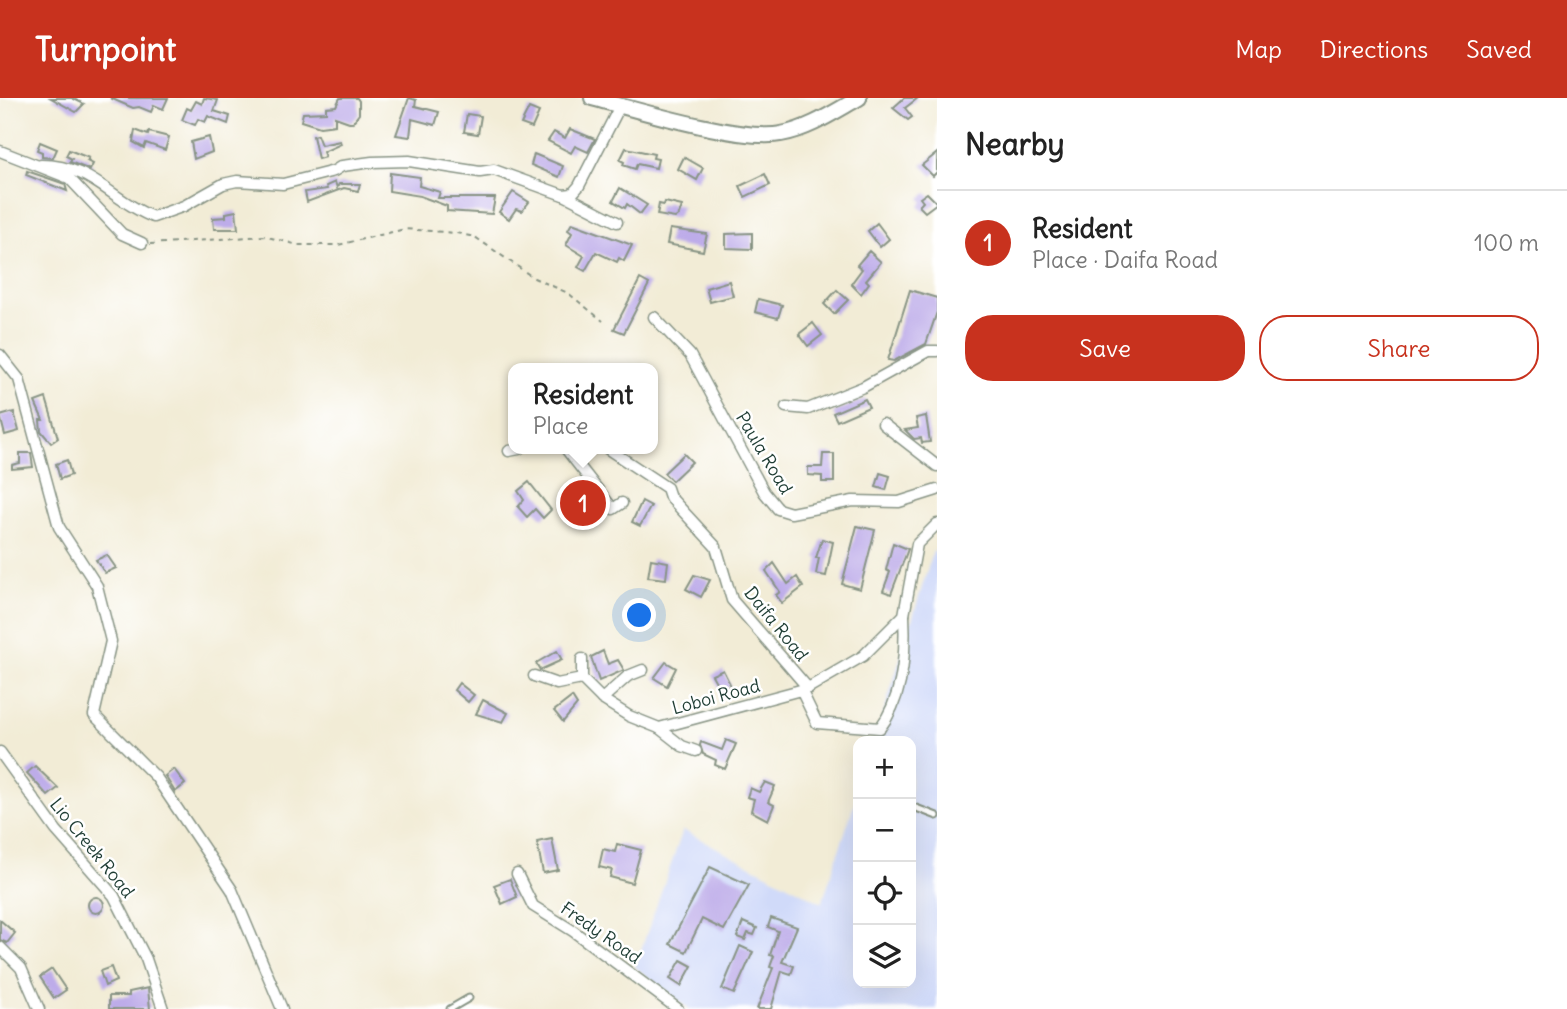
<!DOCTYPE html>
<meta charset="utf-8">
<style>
:root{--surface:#fff;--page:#f6f6f6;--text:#222;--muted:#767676;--line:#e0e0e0;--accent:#c8321e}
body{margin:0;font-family:Delius,sans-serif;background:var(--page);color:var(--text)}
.controls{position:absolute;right:21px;bottom:21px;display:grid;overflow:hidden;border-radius:14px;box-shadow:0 7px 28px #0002}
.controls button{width:63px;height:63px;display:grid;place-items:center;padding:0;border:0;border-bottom:2px solid var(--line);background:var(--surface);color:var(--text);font:35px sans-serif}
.you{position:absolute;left:640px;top:518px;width:24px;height:24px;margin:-18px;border:5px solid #fff;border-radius:50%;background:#1a73e8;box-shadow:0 0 0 10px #1a73e833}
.badge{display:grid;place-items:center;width:46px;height:46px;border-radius:50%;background:var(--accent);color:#fff;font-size:23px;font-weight:700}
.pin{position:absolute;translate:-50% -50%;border:4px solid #fff;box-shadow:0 2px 7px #0006}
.popup{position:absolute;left:508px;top:265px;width:150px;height:91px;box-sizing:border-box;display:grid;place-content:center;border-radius:14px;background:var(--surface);filter:drop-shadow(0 2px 5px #0005);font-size:23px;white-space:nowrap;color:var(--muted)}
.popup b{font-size:26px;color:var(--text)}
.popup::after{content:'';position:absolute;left:50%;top:100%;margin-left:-14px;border:14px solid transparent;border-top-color:var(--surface)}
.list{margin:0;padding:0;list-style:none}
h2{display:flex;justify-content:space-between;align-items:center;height:91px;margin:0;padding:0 28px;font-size:30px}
h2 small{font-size:23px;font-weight:400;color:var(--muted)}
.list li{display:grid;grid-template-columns:46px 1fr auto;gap:21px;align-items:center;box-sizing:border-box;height:105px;padding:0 28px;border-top:2px solid var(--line)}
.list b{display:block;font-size:26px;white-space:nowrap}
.list p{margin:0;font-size:23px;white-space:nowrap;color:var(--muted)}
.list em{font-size:23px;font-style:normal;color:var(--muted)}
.actions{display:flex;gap:14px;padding:21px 28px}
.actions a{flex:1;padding:16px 0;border:2px solid var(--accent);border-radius:28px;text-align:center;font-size:24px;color:var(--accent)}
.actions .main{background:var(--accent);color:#fff}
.icon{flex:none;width:38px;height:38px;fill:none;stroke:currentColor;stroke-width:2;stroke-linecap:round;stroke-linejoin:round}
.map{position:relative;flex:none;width:937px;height:911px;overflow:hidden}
header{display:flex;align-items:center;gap:42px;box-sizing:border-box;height:98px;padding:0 35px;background:var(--accent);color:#fff}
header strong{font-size:33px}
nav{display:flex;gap:38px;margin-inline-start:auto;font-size:24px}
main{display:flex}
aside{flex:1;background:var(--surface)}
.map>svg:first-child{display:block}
.built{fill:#d0daf9}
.building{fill:#bdace9}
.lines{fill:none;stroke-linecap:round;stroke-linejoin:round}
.lane-casing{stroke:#889485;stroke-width:9}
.street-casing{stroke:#889485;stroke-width:13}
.secondary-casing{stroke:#889485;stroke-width:18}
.path{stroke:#889485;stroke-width:2;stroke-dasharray:5 5;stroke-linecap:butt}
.lane{stroke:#fff;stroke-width:5}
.street{stroke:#fff;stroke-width:10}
.secondary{stroke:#fff;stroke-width:14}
.labels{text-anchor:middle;stroke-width:5;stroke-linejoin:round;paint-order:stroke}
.street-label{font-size:18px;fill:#1f3d34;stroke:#fff}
</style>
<header>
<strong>Turnpoint</strong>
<nav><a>Map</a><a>Directions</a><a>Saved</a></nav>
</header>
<main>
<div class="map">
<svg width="937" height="911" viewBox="0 0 937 911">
<rect width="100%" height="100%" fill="#fff"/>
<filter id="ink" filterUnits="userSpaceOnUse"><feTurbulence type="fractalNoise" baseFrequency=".0143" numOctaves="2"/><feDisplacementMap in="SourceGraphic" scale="14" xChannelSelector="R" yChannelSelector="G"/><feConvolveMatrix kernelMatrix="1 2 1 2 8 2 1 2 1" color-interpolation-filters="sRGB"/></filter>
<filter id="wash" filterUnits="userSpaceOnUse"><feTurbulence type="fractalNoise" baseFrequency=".00686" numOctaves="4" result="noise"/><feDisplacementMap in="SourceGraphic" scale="28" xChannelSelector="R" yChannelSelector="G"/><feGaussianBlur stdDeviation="1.57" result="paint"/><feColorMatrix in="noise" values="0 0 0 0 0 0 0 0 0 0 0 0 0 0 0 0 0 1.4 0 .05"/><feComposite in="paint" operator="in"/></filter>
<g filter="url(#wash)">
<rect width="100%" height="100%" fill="#f2ecd6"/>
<path class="built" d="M933,453L937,455V911H690L635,869L683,732L822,805L858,694V885H911V643H875Z"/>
<g id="blocks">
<g class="building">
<path d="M51,0H72L84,6L76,14Z"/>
<path d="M110,0H168L163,11L154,7L151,14L139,9L133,10Z"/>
<path d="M204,0L218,2L214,13L230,18L228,26L208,18L205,24L198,21L195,27L182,22L187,10L191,12L196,3L202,6Z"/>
<path d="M340,0H357L359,3V16L352,25L335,19V27L320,29L301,23L303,15L326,14V9L336,8Z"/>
<path d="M409,0L416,2L415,8L439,14L435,27L412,21L410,39L396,37Z"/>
<path d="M904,0H918L905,10L912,19L908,22L893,10Z"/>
<path d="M529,10L539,14L532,30L521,26Z"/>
<path d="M467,16L481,18L478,36L464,34Z"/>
<path d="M570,31L595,41L588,54L575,48L571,55L548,43L554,34L565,40Z"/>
<path d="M135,32L148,37L149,34L169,39L165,52L146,45L144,50L133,44Z"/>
<path d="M317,37L321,47L340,43L341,46L323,54L325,59L318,61L313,38Z"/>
<path d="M209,39L212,54L194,61L191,44Z"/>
<path d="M40,44L57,51L53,60L42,59V54L37,52Z"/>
<path d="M626,50L654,56L653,60L658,61L656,70L637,66L635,71L623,67L624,64L620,62Z"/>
<path d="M69,52L89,60L87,63L93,66L90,72L70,64L72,61L66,58Z"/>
<path d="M937,55V74L933,78L922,67Z"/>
<path d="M534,56L563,68L559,79L531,67Z"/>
<path d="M684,59L703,70L697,82L678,71Z"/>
<path d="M27,73L65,86L67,93L26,77Z"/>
<path d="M390,75L420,79L419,88L440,94L438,100H495L492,116L447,113V108L420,98L389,93Z"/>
<path d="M765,76L770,87L745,99L740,88Z"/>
<path d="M335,84L337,90L339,86H360L358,93L344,90L307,104L305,94L327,91L326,88Z"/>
<path d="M620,90L647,107L640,116L627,106L625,110L613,103Z"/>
<path d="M513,94L529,104L522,113L516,111L509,121L499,114Z"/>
<path d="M927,95L937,105L925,114L919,108L923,104L920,100Z"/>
<path d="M665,104L682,108L679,117L675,120L657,117L659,106L664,107Z"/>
<path d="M236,113L238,131H214L213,120L226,119V115Z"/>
<path d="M572,125L632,147L624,163L619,160L617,164L596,154L585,173L578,169L584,158L566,147L572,135L568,132Z"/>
<path d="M877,125L889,141L880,149L868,133Z"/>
<path d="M670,131L707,136L703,153L667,146Z"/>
<path d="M752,135V151L726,150V136Z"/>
<path d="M869,153L881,164L866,182L869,185L861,196L851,186L862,171L857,167Z"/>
<path d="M640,181L649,186L624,235L614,231Z"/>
<path d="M729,183L733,198L710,204L706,190Z"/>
<path d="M837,192L848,202L834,216L824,206Z"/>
<path d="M910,192L937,200V214L926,246L894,263L888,262Z"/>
<path d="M758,201L782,207L778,220L755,214Z"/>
<path d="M813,225L822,237L808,248L799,236Z"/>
<path d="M46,300L58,340L51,345L41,333L40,322H43L35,304Z"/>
<path d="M865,301L869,309L837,323L833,315Z"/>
<path d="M14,314L19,333L5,337L0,318Z"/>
<path d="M926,318L930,344L922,345L921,340L914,341L905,332L918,330L916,320Z"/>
<path d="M20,355H31L33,369L12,371V367L20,365Z"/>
<path d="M684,356L692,364L672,383L664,375Z"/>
<path d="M823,356H834V384H822V378L808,377V369H822Z"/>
<path d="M67,362L71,377L60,381L56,366Z"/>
<path d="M880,375L890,378L886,392L876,389Z"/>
<path d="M529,384L551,412L543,420L535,411L527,419L518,409L524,402L518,393Z"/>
<path d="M575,393L597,407L590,417L584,414L582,417L569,404Z"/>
<path d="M642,403L651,408L640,428L632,424Z"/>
<path d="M857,428L875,432L860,491L842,486Z"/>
<path d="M822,441L833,444L826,478L816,476L819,460H816Z"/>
<path d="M893,445L908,451L891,496L883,493L890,474L886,472Z"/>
<path d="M107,457L116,470L105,475L96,462Z"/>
<path d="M651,461L668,464L666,481L648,479Z"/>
<path d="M774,465L788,486L797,479L803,489L782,505L776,497L780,494L766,473Z"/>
<path d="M694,477L710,482L701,499L686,491Z"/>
<path d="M557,553L562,562L540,572L536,565Z"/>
<path d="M603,553L608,566L618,562L624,572L599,583L591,559Z"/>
<path d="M666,564L676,570L667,588L654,580Z"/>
<path d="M723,572L731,588L721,593L712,577Z"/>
<path d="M459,585L474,597L468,604L454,592Z"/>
<path d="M572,599L577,607L563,624L554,613Z"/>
<path d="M483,602L508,615L503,624L476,616Z"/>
<path d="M726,642L736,646L725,671L715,667L716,662L703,656L700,647L701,644L722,652Z"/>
<path d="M35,668L58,690L48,698L27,675Z"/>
<path d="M174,671L185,686L175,694L165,678Z"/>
<path d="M765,684L775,688L768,704L774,707L768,722L751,713L754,701L747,699L750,690L759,694Z"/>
<path d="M552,741L558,772L543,775L537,744Z"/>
<path d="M617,746L641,752L632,785L610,779L612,772L599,769L603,751L615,754Z"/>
<path d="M710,769L749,787L724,832L702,821L686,854L670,846Z"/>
<path d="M510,781L517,799L502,806L494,787Z"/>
<circle cx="96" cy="807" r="8"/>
<path d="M771,820L797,829L782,864L794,868L791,876L782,873L771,911H757L773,870L770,869L774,858L770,857L778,833L768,829Z"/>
<path d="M0,822L15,835L7,845L0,842Z"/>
<path d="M743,824L757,830L754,837L748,835L745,842L737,839Z"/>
<path d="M740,848L753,854L734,896L722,891Z"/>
<path d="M681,862L692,868L681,888L670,881Z"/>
<path d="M111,869L116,883L105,888L100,873Z"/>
<path d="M52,871L66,892L54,900L40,879Z"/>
<path d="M148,890L150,911H109V898H129V894Z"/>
</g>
</g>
</g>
<g filter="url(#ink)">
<use href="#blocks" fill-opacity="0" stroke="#889485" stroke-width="2"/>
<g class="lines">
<g class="lane-casing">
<g id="lane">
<path d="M911,708L937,718"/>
<path d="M450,911L469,900"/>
</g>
</g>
<g class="street-casing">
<g id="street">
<path d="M0,53L69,80L122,136L142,145"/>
<path d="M41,67C92,67 112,103 153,119L184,108L223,86L237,83L283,86L334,73L342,68L372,64L409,63L480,74L494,72L563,97L572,96L579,88L620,8"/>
<path d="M564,97L617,124"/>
<path d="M654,219L690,257L764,394L778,411L791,415L853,403L899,404L937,392"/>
<path d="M0,257L19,281L59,429L97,488L111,543L94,617L156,679L232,792L282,911"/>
<path d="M786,309L808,311L863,289L928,253H937"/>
<path d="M883,326L937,368"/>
<path d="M566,351L613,411L622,405"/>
<path d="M608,351L667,390L670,399L716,449L732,502L808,590"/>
<path d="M509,353L519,351"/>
<path d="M582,561V581L602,601L629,618L659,630L808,590L863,558L904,517L917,446L937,426"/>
<path d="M534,578L557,586L582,581"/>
<path d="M801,592L817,625L880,630C903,600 906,553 904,517"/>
<path d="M602,601L628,578L643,572"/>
<path d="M659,630L682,648L696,653"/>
<path d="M0,654L56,732L114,798L146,861L163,911"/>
<path d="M517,776L533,808L573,833L678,911"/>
<path d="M0,849L21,870L39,911"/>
</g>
</g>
<g class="secondary-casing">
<path id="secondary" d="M592,0C633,11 743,44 781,36C809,31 834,14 859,0"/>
</g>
<path class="path" d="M150,146L264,138L298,147H338L405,131L456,135L475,139L534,180L568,195L603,223"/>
<use href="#lane" class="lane"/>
<use href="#street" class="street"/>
<use href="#secondary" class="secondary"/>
</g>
</g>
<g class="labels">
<g class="street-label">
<text transform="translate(764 355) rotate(59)" y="6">Paula Road</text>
<text transform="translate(776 526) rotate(51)" y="6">Daifa Road</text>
<text transform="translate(716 599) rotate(-15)" y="6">Loboi Road</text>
<text transform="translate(92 750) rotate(51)" y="6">Lio Creek Road</text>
<text transform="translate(601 835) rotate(35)" y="6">Fredy Road</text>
</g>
</g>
</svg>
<div class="controls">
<button>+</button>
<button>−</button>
<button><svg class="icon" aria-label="locate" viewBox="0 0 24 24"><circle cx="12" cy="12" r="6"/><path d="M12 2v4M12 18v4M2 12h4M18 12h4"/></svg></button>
<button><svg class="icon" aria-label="layers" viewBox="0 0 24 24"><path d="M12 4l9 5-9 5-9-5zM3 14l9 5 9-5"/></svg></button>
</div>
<div class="you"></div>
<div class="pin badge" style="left:583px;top:405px">1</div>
<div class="popup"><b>Resident</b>Place</div>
</div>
<aside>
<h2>Nearby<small></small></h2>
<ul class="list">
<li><span class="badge">1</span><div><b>Resident</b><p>Place · Daifa Road</p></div><em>100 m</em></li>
</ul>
<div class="actions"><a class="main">Save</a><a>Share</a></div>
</aside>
</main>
